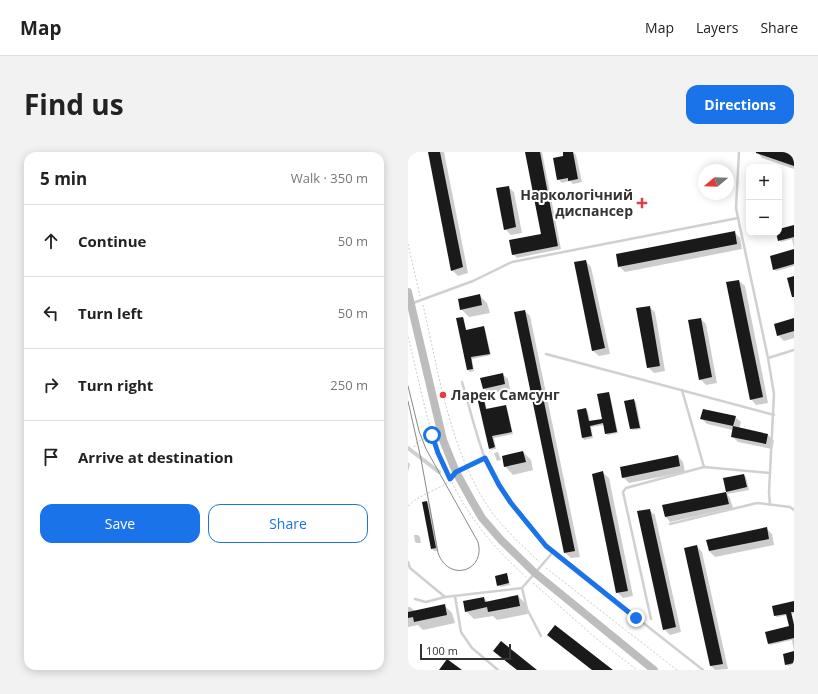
<!DOCTYPE html>
<meta charset="utf-8">
<style>
:root{--surface:#fff;--page:#f2f2f2;--text:#222;--muted:#767676;--line:#e0e0e0;--accent:#1a73e8}
body{margin:0;font-family:"Open Sans",sans-serif;background:var(--page);color:var(--text)}
.controls{position:absolute;right:12px;top:12px;display:grid;overflow:hidden;border-radius:8px;box-shadow:0 2px 10px #0003}
.controls button{width:36px;height:36px;display:grid;place-items:center;padding:0;border:0;border-bottom:1px solid var(--line);background:var(--surface);color:var(--text);font:20px sans-serif}
.compass{position:absolute;left:290px;top:12px;width:36px;height:36px;border-radius:50%;background:var(--surface);box-shadow:0 2px 10px #0003;rotate:251deg}
.scale{position:absolute;left:12px;bottom:10px;width:91px;box-sizing:border-box;padding-left:4px;border:2px solid #333;border-top:0;font-size:11px;line-height:14px;white-space:nowrap;color:#333;-webkit-text-stroke:3px #fff;paint-order:stroke}
.stop{position:absolute;width:12px;height:12px;margin:-9px;border:3px solid #1a73e8;border-radius:50%;background:#fff}
.stop.end{background:#1a73e8;border-color:#fff;box-shadow:0 1px 4px #0008}
.list{margin:0;padding:0;list-style:none}
h2{display:flex;justify-content:space-between;align-items:center;height:52px;margin:0;padding:0 16px;font-size:17px}
h2 small{font-size:13px;font-weight:400;color:var(--muted)}
.list li{display:grid;grid-template-columns:26px 1fr auto;gap:12px;align-items:center;box-sizing:border-box;height:72px;padding:0 16px;border-top:1px solid var(--line)}
.list b{display:block;font-size:15px;white-space:nowrap}
.list em{font-size:13px;font-style:normal;color:var(--muted)}
.actions{display:flex;gap:8px;padding:12px 16px}
.actions a{flex:1;padding:9px 0;border:1px solid var(--accent);border-radius:12px;text-align:center;font-size:14px;color:var(--accent)}
.actions .main{background:var(--accent);color:#fff}
.icon{flex:none;width:22px;height:22px;fill:none;stroke:currentColor;stroke-width:2;stroke-linecap:round;stroke-linejoin:round}
.map{position:relative;flex:none;width:386px;height:518px;overflow:hidden;border-radius:12px}
header{display:flex;align-items:center;gap:24px;box-sizing:border-box;height:56px;padding:0 20px;background:var(--surface);border-bottom:1px solid var(--line)}
header strong{font-size:19px}
nav{display:flex;gap:22px;margin-inline-start:auto;font-size:14px}
.intro{display:flex;align-items:center;justify-content:space-between;box-sizing:border-box;height:96px;padding:0 24px}
h1{margin:0;font-size:28px}
.button{padding:10px 18px;border-radius:12px;background:var(--accent);color:#fff;font-size:14px;font-weight:700}
main{display:flex;gap:24px;padding:0 24px}
aside{flex:1;background:var(--surface);border-radius:12px;box-shadow:0 2px 10px #0003}
.map>svg:first-child{display:block}
.shadow{fill:#0003}
.building{fill:#1a1a1a}
.lines{fill:none;stroke-linecap:round;stroke-linejoin:round}
.path{stroke:#cacaca;stroke-width:1;stroke-dasharray:2 2;stroke-linecap:butt}
.service{stroke:#d0d0d0;stroke-width:2.5}
.pedestrian{stroke:#d0d0d0;stroke-width:4}
.secondary{stroke:#bdbdbd;stroke-width:8}
.tram{stroke:#888;stroke-width:1}
.route{stroke:#1a73e8;stroke-width:5}
.poi-dot{fill:#df3f48;stroke:#fff;stroke-width:1.5}
.labels{text-anchor:middle;stroke-width:4;stroke-linejoin:round;paint-order:stroke}
.poi-label{font-size:14px;font-weight:bold;fill:#333;stroke:#fff;text-anchor:end}
</style>
<header>
<strong>Map</strong>
<nav><a>Map</a><a>Layers</a><a>Share</a></nav>
</header>
<div class="intro"><h1>Find us</h1><a class="button">Directions</a></div>
<main>
<aside>
<h2>5 min<small>Walk · 350 m</small></h2>
<ul class="list">
<li><svg class="icon" aria-label="ahead" viewBox="0 0 24 24"><path d="M12 20V5M6 11l6-6 6 6"/></svg><div><b>Continue</b></div><em>50 m</em></li>
<li><svg class="icon" aria-label="left" viewBox="0 0 24 24"><path d="M17 20v-9H6M10 6l-5 5 5 5"/></svg><div><b>Turn left</b></div><em>50 m</em></li>
<li><svg class="icon" aria-label="right" viewBox="0 0 24 24"><path d="M7 20v-9h11M14 6l5 5-5 5"/></svg><div><b>Turn right</b></div><em>250 m</em></li>
<li><svg class="icon" aria-label="arrive" viewBox="0 0 24 24"><path d="M6 21V4h12l-3 4 3 4H6"/></svg><div><b>Arrive at destination</b></div></li>
</ul>
<div class="actions"><a class="main">Save</a><a>Share</a></div>
</aside>
<div class="map">
<svg width="386" height="518" viewBox="0 0 386 518">
<rect width="100%" height="100%" fill="#fff"/>
<g class="shadow">
<path d="M21,0H36L60,121L50,124L44,118Z"/>
<path d="M118,0H134L153,97L109,106L105,102L134,83Z"/>
<path d="M161,0H165L168,3L174,30L165,32L162,29L154,31L150,27L157,4Z"/>
<path d="M349,0H386V17L354,6Z"/>
<path d="M100,35L106,40L114,81L103,83L97,77Z"/>
<path d="M386,74V96L384,87L373,90L369,81H371V78Z"/>
<path d="M326,80L332,86L334,97L217,120L211,114Z"/>
<path d="M386,98V114L368,119L366,117Z"/>
<path d="M178,109L183,115L202,202L191,204L185,199Z"/>
<path d="M331,129L337,134L360,251L348,253L343,247Z"/>
<path d="M71,143L79,151L82,161L61,165L53,157Z"/>
<path d="M241,155L247,160L257,219L246,221L240,215Z"/>
<path d="M117,159L122,164L172,405L163,406L157,401L107,161Z"/>
<path d="M54,166L56,167L58,179L76,175L77,177L83,203L64,207L66,219L62,220L60,218L49,167Z"/>
<path d="M293,167L298,172L309,231L298,233L292,227Z"/>
<path d="M386,167V186L376,189L370,183Z"/>
<path d="M94,222L100,227L102,237L81,242L76,236Z"/>
<path d="M201,241L202,243L210,281L200,283L198,282L196,273L183,275L185,286L176,288L175,286L170,259L178,257L180,259L182,270L195,268Z"/>
<path d="M75,244L76,246L79,258L98,254L99,256L105,282L86,286L88,297L83,298L82,296Z"/>
<path d="M226,248L228,250L233,277L225,278L223,277Z"/>
<path d="M327,265L333,270L331,277L360,283L366,289L364,297L330,290L324,284L325,278L299,272L294,267Z"/>
<path d="M90,300L93,308L89,309L86,301Z"/>
<path d="M115,300L123,308L125,318L105,323L97,314Z"/>
<path d="M270,304L275,310L277,320L221,331L215,325Z"/>
<path d="M0,310L2,312L0,320Z"/>
<path d="M195,321L201,326L225,444L215,446L209,440Z"/>
<path d="M336,323L338,325L341,338L319,342L322,346L325,356L262,370L258,365L255,354L319,341L316,327Z"/>
<path d="M19,350L22,353L30,399H26L24,397Z"/>
<path d="M241,358L247,363L273,480L262,483L256,477Z"/>
<path d="M358,376L364,382L366,393L307,405L301,399Z"/>
<path d="M6,383H10L12,385L13,391H9L7,390Z"/>
<path d="M289,394L294,400L320,517L307,518L303,514L277,397Z"/>
<path d="M99,423L102,433L92,435L88,425Z"/>
<path d="M110,444L118,452L120,462L89,468L85,464L66,467L58,459L76,446L80,450Z"/>
<path d="M386,450V461L384,462L386,470V499L384,488L362,493L361,491L382,475L379,463L369,465L367,464Z"/>
<path d="M36,453L44,461L47,471L15,478L10,473L0,475V455H2L7,459Z"/>
<path d="M386,501V512L380,514L378,512Z"/>
</g>
<g class="building">
<path d="M20,0H32L55,115L43,119Z"/>
<path d="M117,0H132L150,94L104,103L101,88L133,82Z"/>
<path d="M155,0H165L170,27L160,29V26L149,28L145,6L155,4Z"/>
<path d="M348,0H386V14L348,1Z"/>
<path d="M101,34L108,75L96,78L88,36Z"/>
<path d="M386,73V85L370,89L368,81H371V77Z"/>
<path d="M327,79L329,92L210,115L208,102Z"/>
<path d="M386,97V112L365,118L362,104Z"/>
<path d="M178,108L197,196L184,199L166,110Z"/>
<path d="M386,124V145H384L379,126Z"/>
<path d="M331,128L355,245L342,248L318,130Z"/>
<path d="M72,142L74,153L52,158L50,147Z"/>
<path d="M242,154L252,214L239,216L228,156Z"/>
<path d="M117,158L167,399L156,401L106,160Z"/>
<path d="M55,165L58,178L76,174L82,202L63,205L65,217L59,218L48,166Z"/>
<path d="M293,166L304,225L291,228L280,168Z"/>
<path d="M386,166V179L369,184L366,172Z"/>
<path d="M95,221L97,232L75,237L72,226Z"/>
<path d="M201,240L209,280L197,282L195,271L182,274L184,284L174,286L169,258L178,256L181,269L194,267L189,242Z"/>
<path d="M75,243L78,257L98,253L104,280L84,284L87,295L81,297L69,245Z"/>
<path d="M226,247L232,276L222,277L216,249Z"/>
<path d="M295,257L328,264L325,274L360,282L358,292L323,285L325,274L292,267Z"/>
<path d="M115,299L118,310L96,315L94,304Z"/>
<path d="M270,303L272,314L214,326L212,315Z"/>
<path d="M195,319L220,439L208,441L184,322Z"/>
<path d="M336,322L339,335L318,340L315,326Z"/>
<path d="M318,340L321,352L257,365L254,353Z"/>
<path d="M19,349L28,396L23,397L14,350Z"/>
<path d="M242,357L268,475L255,478L229,359Z"/>
<path d="M359,375L361,387L301,399L298,388Z"/>
<path d="M289,393L315,512L302,514L276,396Z"/>
<path d="M99,421L101,431L89,434L87,424Z"/>
<path d="M110,443L112,454L80,460L79,455L57,460L55,449L76,445L77,450Z"/>
<path d="M386,449V460H383L386,473V486L360,492L357,480L381,474L378,462L366,464L364,454Z"/>
<path d="M37,452L39,463L6,470L5,465L0,466V460Z"/>
<path d="M147,473L205,518H184L139,483Z"/>
<path d="M93,489L129,518H109L85,499Z"/>
<path d="M386,499V511L377,513L375,502Z"/>
<path d="M39,507L54,518H31Z"/>
</g>
<g class="lines">
<g class="path">
<path d="M0,92L12,144"/>
<path d="M15,153C31,222 42,300 83,359C97,378 115,394 131,410"/>
<path d="M0,185C10,223 17,263 30,300C32,308 36,315 40,322C59,364 84,394 118,425"/>
<path d="M6,295L9,290L25,283"/>
<path d="M54,317L73,308"/>
<path d="M0,354L8,347L38,332L44,325"/>
<path d="M138,416L269,518"/>
<path d="M125,431L189,487L229,518"/>
</g>
<g class="service">
<path d="M331,0L328,56L330,66L360,206L366,242L361,340L362,353"/>
<path d="M5,151L65,129L104,110L330,66"/>
<path d="M138,202L366,263"/>
<path d="M360,206L386,198"/>
<path d="M54,230C62,256 68,284 78,309C91,338 121,379 145,400L295,518"/>
<path d="M274,238L296,315"/>
<path d="M262,372L349,351L382,355L386,358"/>
<path d="M0,410L2,416L37,445"/>
<path d="M114,436L119,457L133,484"/>
<path d="M47,444L53,480L64,496L90,518"/>
<path d="M7,447L18,450L37,445L114,436L145,400"/>
<path d="M243,467L215,340L218,336L296,315L362,321"/>
</g>
<path class="pedestrian" d="M0,296L31,320"/>
<path class="secondary" d="M0,140L35,288L48,320L64,349L74,366L93,388L127,421L246,518"/>
<path class="tram" d="M0,234L11,279L18,297L70,390C78,419 41,431 30,401L13,307L0,249"/>
</g>
<g class="lines">
<path class="route" d="M24,283L30,301L42,327L48,320L77,306L91,333L103,351L138,394L228,466"/>
</g>
<g class="poi-dot">
<path d="M232 45h4v4h4v4h-4v4h-4v-4h-4v-4h4z"/>
<circle cx="35" cy="243" r="4"/>
</g>
<g class="labels">
<g class="poi-label">
<text x="225" y="48">Наркологічний<tspan x="225" dy="16">диспансер</tspan></text>
<text x="43" y="248" text-anchor="start">Ларек Самсунг</text>
</g>
</g>
</svg>
<div class="controls">
<button>+</button>
<button>−</button>
</div>
<svg class="compass" viewBox="-18 -18 36 36"><path d="M0-13l5 13h-10z" fill="#e53935"/><path d="M0 13l5-13h-10z" fill="#767676"/></svg>
<div class="scale">100 m</div>
<div class="stop" style="left:24px;top:283px"></div>
<div class="stop end" style="left:228px;top:466px"></div>
</div>
</main>
